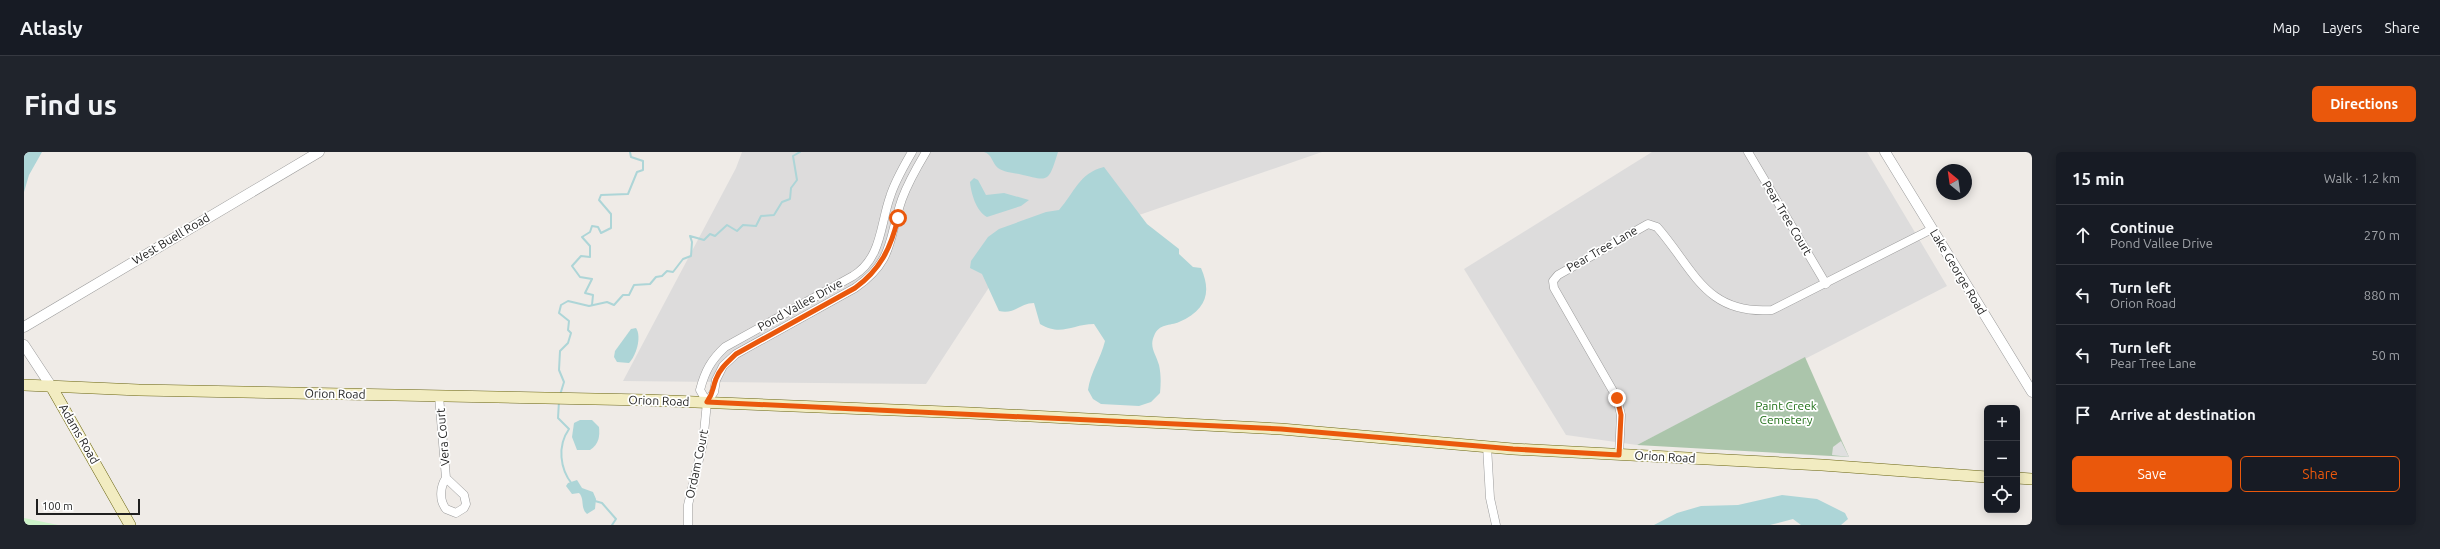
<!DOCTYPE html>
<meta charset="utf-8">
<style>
:root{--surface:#171b24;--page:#20242c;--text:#f1f3f6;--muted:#9ea1a6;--line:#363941;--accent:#ea580c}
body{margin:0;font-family:Ubuntu,sans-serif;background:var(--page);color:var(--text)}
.controls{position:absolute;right:12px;bottom:12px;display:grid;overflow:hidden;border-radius:6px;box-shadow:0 2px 10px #0003}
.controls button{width:36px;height:36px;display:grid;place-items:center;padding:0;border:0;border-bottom:1px solid var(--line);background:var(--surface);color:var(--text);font:20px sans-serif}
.compass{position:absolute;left:1912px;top:12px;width:36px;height:36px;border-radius:50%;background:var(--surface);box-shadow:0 2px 10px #0003;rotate:331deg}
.scale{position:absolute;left:12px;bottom:10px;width:104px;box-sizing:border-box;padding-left:4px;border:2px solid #1f1f1f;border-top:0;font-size:11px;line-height:14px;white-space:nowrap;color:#1f1f1f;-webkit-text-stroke:3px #fff;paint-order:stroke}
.stop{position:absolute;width:12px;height:12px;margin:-9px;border:3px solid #ea580c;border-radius:50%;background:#fff}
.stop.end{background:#ea580c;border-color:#fff;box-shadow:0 1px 4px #0008}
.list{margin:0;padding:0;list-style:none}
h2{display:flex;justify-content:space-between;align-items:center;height:52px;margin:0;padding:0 16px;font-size:17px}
h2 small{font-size:13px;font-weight:400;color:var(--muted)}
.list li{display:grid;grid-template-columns:26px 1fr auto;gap:12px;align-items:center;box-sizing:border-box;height:60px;padding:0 16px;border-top:1px solid var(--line)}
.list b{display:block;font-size:15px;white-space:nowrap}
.list p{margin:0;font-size:13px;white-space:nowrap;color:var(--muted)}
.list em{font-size:13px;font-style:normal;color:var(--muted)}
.actions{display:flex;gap:8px;padding:12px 16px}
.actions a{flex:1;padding:9px 0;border:1px solid var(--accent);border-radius:6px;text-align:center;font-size:14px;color:var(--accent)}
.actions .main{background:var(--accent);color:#fff}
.icon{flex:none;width:22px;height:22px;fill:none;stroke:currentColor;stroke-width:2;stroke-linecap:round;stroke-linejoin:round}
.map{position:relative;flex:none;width:2008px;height:373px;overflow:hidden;border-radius:6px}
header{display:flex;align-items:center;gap:24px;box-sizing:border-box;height:56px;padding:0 20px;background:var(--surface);border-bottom:1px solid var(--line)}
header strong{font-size:19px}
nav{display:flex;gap:22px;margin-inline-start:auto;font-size:14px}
.intro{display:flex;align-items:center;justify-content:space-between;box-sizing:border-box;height:96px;padding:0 24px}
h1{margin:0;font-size:28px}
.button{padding:10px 18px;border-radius:6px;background:var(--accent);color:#fff;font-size:14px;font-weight:700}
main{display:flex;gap:24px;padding:0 24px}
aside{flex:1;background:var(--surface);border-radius:6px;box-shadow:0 2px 10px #0003}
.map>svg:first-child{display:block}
.residential{fill:#dddcdc}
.cemetery{fill:#abc5ab}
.park{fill:#cdf3c9}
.parking{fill:#dfdfdf}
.water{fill:#add5d7}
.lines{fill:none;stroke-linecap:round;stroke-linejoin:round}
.stream{stroke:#add5d7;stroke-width:2}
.minor-casing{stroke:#9c9c9c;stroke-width:9}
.tertiary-casing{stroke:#9c9c9c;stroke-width:11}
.secondary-casing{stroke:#6a6512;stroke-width:12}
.minor{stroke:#fff;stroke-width:8}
.tertiary{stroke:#fff;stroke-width:10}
.secondary{stroke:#f2ecc1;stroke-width:11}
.route{stroke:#ea580c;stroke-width:5}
.labels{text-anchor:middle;stroke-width:3.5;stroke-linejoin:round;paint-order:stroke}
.street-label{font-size:12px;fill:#1f1f1f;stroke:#fff}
.park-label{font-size:12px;fill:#217119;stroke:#fff}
</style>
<header>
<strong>Atlasly</strong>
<nav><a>Map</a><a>Layers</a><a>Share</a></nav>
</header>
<div class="intro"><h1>Find us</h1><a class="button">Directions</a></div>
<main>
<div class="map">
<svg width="2008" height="373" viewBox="0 0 2008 373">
<rect width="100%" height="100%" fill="#efebe7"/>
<g class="residential">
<path d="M718,0H1298L1086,73L977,117L902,232L599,229L712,16Z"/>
<path d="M1628,0H1843L1923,134L1613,293L1542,283L1440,117Z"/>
</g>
<path class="cemetery" d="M1781,205L1825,305L1613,293Z"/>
<path class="park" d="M0,366L34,373H0Z"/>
<path class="parking" d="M1817,289L1825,305L1808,303L1809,295Z"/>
<g class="water">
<path d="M0,0H18L5,23L0,40Z"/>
<path d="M960,0H1034C1024,32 1025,29 995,22C989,21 979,20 974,16C968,11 968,2 960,0Z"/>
<path d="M1080,15L1123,72L1155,97V102L1169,115L1177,116C1188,141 1182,158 1155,170C1146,174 1135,171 1130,184C1125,195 1132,202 1135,213C1137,222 1137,231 1136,241L1127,250L1115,254L1077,252L1069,247L1064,238C1066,221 1077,206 1081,189L1070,172C1048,172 1038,185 1016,172L1010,151C996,151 990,163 975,159L958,122L946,116L947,109L964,85L975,77L1022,60L1035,58C1051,40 1055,21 1080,15Z"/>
<path d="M950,26L954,28L962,43L980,41L1005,48L997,54L963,65C952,59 947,41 946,30Z"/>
<path d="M612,176C618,185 612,204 605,211L593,210L590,205L591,199L607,177Z"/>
<path d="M568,268L575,275C576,284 575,292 566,298H553L548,285L550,271L556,268Z"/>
<path d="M553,328L558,336L569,340L572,347L571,357L563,362C556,356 561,347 555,341L548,342L542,334L544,331Z"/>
<path d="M1758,343L1793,347L1821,361L1824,367L1817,373H1777L1769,367L1746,373H1630L1653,361L1677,354L1714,353Z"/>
</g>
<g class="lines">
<g class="stream">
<path d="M568,153L569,143L561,141L568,127L556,125L548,114L557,104L566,105V94L558,85L566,80L568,74L574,75L577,81L587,76V62L575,48L577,43L604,42L613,20L619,18V9L607,5L606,0"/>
<path d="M536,243L540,230L535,218L536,199L544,191L547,181L544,178L545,169L535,161L537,153L544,149L565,154L583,150L590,153L599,143H605L610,133L626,132L632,125L638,124L643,119L649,120L659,107L667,104L668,90L666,84L680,88L686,82L691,84L703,73L713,79L719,73L732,74L737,64L750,63L758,50L766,47L767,36L773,28L769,4L776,0"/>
<path d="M535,249L534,266L545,277C533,294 536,317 548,332"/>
<path d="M571,349L578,351L592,367L588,373"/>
</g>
<g class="minor-casing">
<g id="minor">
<path d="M1724,0L1802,132"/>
<path d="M415,244L422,326L440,343L442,352L440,356L432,361L422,357C415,348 416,335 422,326"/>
<path d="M683,250L676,238C681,219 687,208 701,195L829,124C858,106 856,73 866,45C871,29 880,14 888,0"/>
<path d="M1463,294L1466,346L1472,373"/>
<path d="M1595,303L1597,263L1593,246L1530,136L1529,129L1534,123L1624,72L1633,75C1670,117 1681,163 1748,158L1908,77"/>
<path d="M664,373V353L679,291L683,250L690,240L692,228L699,214L712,202L831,136C871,108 864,87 878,47C884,31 893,15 902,0"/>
</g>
</g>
<g class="tertiary-casing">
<g id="tertiary">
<path d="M1861,0L2008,240"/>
<path d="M0,175L295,0"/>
<path d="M0,193L27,234"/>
</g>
</g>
<g class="secondary-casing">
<g id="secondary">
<path d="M0,233L115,238L621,248L946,261L1257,277L1489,297L1798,313L1963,325"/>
<path d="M27,234L106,373"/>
<path d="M1993,326L2008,327"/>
</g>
</g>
<use href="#minor" class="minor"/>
<use href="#tertiary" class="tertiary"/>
<use href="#secondary" class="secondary"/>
</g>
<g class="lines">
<path class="route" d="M874,66C867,96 856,118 831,136L712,202C704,210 696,216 692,227C688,237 690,240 683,250L1257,277L1489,297L1595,303L1597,263L1593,246"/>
</g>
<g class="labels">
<g class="street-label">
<text transform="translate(1763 66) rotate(59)" y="4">Pear Tree Court</text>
<text transform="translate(147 87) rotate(-31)" y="4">West Buell Road</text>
<text transform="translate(1578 97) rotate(-30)" y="4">Pear Tree Lane</text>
<text transform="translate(1934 120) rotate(59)" y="4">Lake George Road</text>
<text transform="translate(776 153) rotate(-29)" y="4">Pond Vallee Drive</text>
<text transform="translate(311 242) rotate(1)" y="4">Orion Road</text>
<text transform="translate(635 249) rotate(2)" y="4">Orion Road</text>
<text transform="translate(55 282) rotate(60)" y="4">Adams Road</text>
<text transform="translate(419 285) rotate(-95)" y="4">Vera Court</text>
<text transform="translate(1641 305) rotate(3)" y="4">Orion Road</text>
<text transform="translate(673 312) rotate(-78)" y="4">Ordam Court</text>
</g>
<g class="park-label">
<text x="1762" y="258">Paint Creek<tspan x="1762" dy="14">Cemetery</tspan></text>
</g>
</g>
</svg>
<div class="controls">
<button>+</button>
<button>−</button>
<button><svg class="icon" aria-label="locate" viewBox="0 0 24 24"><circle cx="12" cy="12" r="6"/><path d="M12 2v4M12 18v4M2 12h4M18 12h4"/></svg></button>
</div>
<svg class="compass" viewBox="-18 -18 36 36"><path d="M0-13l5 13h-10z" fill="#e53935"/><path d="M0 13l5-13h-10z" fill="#9ea1a6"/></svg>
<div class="scale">100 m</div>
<div class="stop" style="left:874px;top:66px"></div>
<div class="stop end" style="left:1593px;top:246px"></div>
</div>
<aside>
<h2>15 min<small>Walk · 1.2 km</small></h2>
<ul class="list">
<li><svg class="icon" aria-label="ahead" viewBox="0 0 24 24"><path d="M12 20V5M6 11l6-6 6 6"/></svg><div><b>Continue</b><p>Pond Vallee Drive</p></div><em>270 m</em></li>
<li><svg class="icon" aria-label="left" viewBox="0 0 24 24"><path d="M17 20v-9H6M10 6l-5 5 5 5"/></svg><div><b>Turn left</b><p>Orion Road</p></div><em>880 m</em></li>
<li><svg class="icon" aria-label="left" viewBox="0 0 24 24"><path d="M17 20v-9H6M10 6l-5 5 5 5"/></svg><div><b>Turn left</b><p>Pear Tree Lane</p></div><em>50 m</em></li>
<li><svg class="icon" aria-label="arrive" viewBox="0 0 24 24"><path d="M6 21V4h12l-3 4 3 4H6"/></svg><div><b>Arrive at destination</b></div></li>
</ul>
<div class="actions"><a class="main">Save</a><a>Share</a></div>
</aside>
</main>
